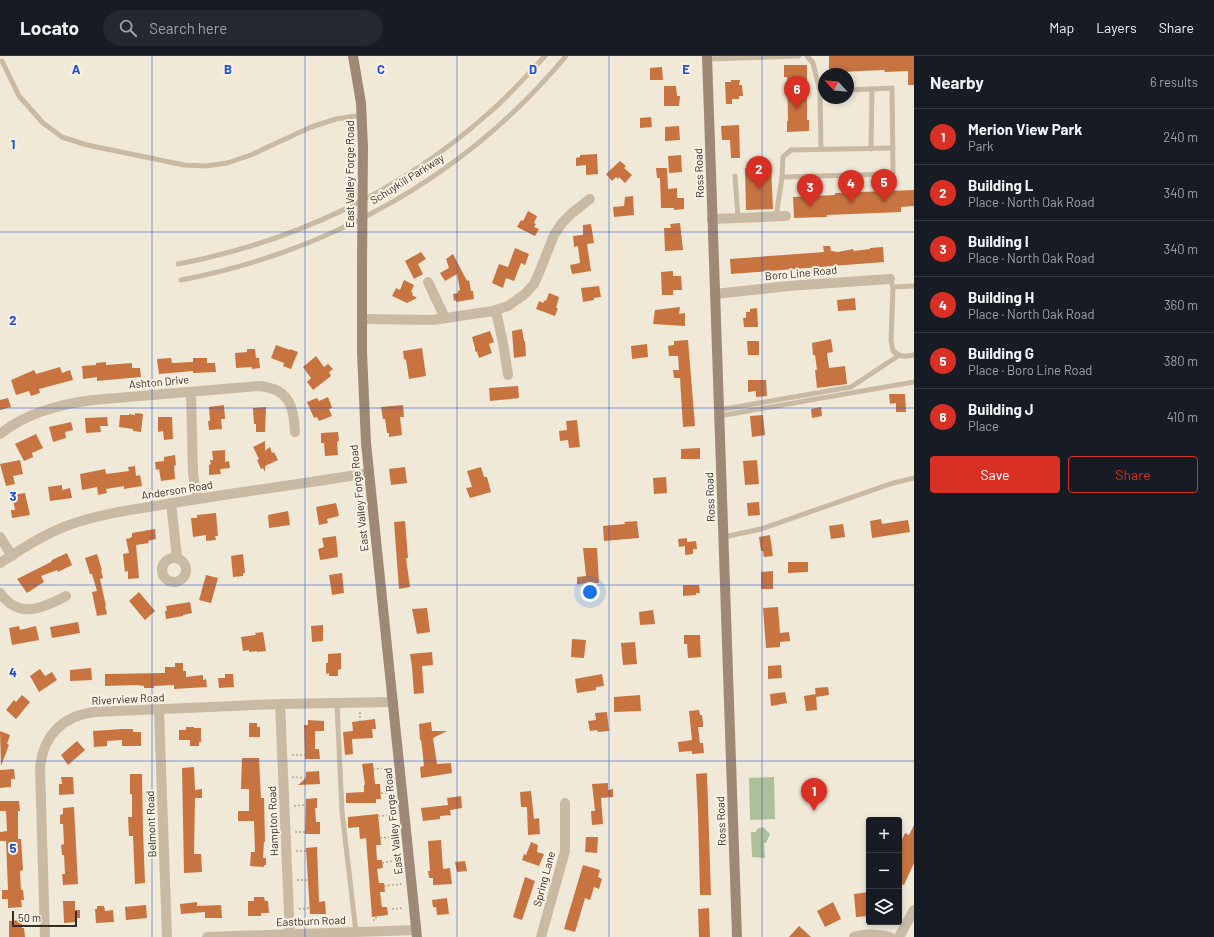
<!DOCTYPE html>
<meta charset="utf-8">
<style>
:root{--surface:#171b24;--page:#242831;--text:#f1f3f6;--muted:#9ea1a6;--line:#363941;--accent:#d93025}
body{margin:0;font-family:Barlow,sans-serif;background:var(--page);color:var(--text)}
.controls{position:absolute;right:12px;bottom:12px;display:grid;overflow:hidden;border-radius:4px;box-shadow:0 2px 6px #0003}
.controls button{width:36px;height:36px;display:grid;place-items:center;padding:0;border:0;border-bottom:1px solid var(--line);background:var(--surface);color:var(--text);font:20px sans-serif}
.compass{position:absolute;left:818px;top:12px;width:36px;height:36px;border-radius:50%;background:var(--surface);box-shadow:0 2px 6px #0003;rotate:296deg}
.scale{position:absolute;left:12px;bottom:10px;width:65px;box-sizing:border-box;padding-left:4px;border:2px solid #342d26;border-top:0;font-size:11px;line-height:14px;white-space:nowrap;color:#342d26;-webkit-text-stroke:3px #f9f2e4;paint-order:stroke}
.you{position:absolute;left:590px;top:536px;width:14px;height:14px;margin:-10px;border:3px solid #fff;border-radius:50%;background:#1a73e8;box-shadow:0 0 0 6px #1a73e833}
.badge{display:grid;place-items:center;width:26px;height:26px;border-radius:50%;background:var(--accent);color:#fff;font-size:13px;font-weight:700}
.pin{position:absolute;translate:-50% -33px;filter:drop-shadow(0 1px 2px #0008)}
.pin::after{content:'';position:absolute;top:21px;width:14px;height:12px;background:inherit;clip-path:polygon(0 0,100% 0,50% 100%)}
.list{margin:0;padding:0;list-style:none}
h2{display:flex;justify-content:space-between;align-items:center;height:52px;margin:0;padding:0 16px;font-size:17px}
h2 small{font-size:13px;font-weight:400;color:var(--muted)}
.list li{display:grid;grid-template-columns:26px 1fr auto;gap:12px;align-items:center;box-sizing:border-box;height:56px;padding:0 16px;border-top:1px solid var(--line)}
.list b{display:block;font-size:15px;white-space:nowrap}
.list p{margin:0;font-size:13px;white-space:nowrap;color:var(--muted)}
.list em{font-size:13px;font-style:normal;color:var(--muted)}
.actions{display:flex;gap:8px;padding:12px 16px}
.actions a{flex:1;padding:9px 0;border:1px solid var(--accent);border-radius:4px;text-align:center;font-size:14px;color:var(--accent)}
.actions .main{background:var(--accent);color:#fff}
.icon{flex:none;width:22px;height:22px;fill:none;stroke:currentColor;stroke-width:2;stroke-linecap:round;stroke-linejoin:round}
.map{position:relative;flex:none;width:914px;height:881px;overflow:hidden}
header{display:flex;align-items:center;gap:24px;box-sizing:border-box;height:56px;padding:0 20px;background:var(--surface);border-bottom:1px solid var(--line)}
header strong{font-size:19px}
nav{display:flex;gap:22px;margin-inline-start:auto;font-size:14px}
.search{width:280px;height:36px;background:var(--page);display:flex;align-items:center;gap:10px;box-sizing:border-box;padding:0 14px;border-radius:22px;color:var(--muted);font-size:15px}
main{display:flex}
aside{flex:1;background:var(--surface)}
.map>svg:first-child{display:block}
.green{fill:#adc098}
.building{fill:#c77440}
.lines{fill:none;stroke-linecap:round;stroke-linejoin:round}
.path{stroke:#b5a58e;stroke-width:1.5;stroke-dasharray:2 2;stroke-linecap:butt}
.lane{stroke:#c9baa4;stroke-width:5}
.street{stroke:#c9baa4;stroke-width:10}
.secondary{stroke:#9d8976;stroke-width:10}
.secondary-bridge{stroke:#9d8976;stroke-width:10}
.grid{fill:none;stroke:#1d4ed8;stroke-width:1;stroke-opacity:0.55}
.labels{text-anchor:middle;stroke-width:4;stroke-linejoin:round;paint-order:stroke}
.street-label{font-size:11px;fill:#342d26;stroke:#f9f2e4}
.grid-label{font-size:13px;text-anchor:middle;font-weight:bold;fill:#1d4ed8;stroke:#f9f2e4;stroke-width:4;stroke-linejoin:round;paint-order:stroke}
</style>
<header>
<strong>Locato</strong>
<div class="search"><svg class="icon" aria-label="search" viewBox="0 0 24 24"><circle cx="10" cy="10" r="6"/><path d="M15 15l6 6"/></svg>Search here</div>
<nav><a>Map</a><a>Layers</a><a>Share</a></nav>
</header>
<main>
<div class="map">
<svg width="914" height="881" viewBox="0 0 914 881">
<rect width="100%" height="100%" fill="#f1e9d8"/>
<g class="green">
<path d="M774,721L775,763L750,764L749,722Z"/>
<path d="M763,771L770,778L766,787H764L765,802L752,801L751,776H756L757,773Z"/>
</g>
<g class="building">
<path d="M829,0H914V29H908V15L885,16L884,14L840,16V18H829Z"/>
<path d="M784,9H807V64H809V75L787,76V65H788L787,21H784Z"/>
<path d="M662,11L663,24H650V12Z"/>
<path d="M731,24H740L739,29H742L743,40H739V43H732V48H726L725,26H731Z"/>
<path d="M664,30H676L677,40H680L679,50H664Z"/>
<path d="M651,61L652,71L640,72V62Z"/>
<path d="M739,69L740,102H731L730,84H722L721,70Z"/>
<path d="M679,70L680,84L665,85V71Z"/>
<path d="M597,98L598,118L586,119V109L576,110V102L580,101V99Z"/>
<path d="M681,99L682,116L669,117L668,100Z"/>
<path d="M620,105L626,110L624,112L632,119L625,127L619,121L618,123L616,121L612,125L606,118Z"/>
<path d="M771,111L773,153L746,154L745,112Z"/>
<path d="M656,112H667L668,133L677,132V142H684V153L674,154V152H661L660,122H657Z"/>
<path d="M914,134V150L901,151V156L827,159V161L794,162L793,141L835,139V137Z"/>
<path d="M633,140L634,159L614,161L613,151L624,150L625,141Z"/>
<path d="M528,155L537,160L534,167L536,168L534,171L539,173L535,180L517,171L521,164L523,165Z"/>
<path d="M680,167L683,194L665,195L664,172H671L670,168Z"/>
<path d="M591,168L594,187L587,188L591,215L572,218L570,209L580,207L578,190L574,191L573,180L583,179V169Z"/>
<path d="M823,190H830L831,195L838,196L853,193L854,195L870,193V192L883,191L884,206L731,218L730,203L824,196Z"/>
<path d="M515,192L529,198L525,209L521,207L514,225L506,222L503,232L492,227L499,208L508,211Z"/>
<path d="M421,196L426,203L418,208L423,218L414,223L405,205Z"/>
<path d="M453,198L467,225L469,224L471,235H473L474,243L456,246V244L454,245L453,238L458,237V235L460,234L457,218L445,225L440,217L449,212L446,203Z"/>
<path d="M673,215V220H681L682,234H673V239H662L661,216Z"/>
<path d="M404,224L414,229L411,236L413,237L412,239L417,242L407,247L392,240L396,232L400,234Z"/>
<path d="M599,230L601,241L594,242V244L583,246L581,232Z"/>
<path d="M549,237L559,241L556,252H558L555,260L536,253L539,245L543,247L545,244L546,245Z"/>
<path d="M855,242L856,254L838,255L837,244Z"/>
<path d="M680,251L679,258L685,257V270L653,268L655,254Z"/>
<path d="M757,252L758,271H744L743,262H746V256H750V253Z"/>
<path d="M522,273L524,285H525L526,300L514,302L512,275Z"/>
<path d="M490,275L494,286L489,288L492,297L479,302L477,296L475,295V292L472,281Z"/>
<path d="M831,283L833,296L827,297L829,312L845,310L847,328L817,332L815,314H817L815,299H813L812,287Z"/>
<path d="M688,284L695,370L683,371L680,322H674L673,314H679L678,300H669L668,290L674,289V285Z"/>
<path d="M747,285H759V299H748Z"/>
<path d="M647,288L648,301L632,303L631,290Z"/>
<path d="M276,289L290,294V293L298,296L291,313L283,310L284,307L271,302Z"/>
<path d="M422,292L426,320L409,323L406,304L404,303L403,295Z"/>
<path d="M247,293H255L256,302H259L260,312L252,313V311L236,312L235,297L247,296Z"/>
<path d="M316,300L324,311L328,308L333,313L329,316L331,320L313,334L307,326L311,322L303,311Z"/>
<path d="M171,302L172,307L193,306V302H207V307H215L216,316L193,317V315L159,318L157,303Z"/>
<path d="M106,306V309L132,307V312H140L141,321L97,325V321L83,323L82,310L96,309V307Z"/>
<path d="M60,311L62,317L70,314L73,324L39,333L40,337L31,340L29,335L16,339L11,324L34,314L36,318Z"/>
<path d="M748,324H766L767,340L756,341V335L748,336Z"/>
<path d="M518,330L519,342L490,345L489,332Z"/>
<path d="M889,338H905L906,356H896V347L890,348Z"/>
<path d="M328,341L332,352L329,353L332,360L319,365L317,361L314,362L307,346L317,342L319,345Z"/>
<path d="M8,342L11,351L0,354V344Z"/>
<path d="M224,349L225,363H221L222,373L209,374L208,365H210L209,351Z"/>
<path d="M403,349L404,361H400L402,379L389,381V377H387L385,363H383L381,351Z"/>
<path d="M266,351L265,376H256V368H254L253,352Z"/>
<path d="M821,351L822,360L812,362L811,353Z"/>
<path d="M135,357L143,358L141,376L133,375V373L119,371L120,359H129V358L135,359Z"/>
<path d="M763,359L765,379L752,381L750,360Z"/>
<path d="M107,361L108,370H100L101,376L86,377L85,362Z"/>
<path d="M158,361H172L173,383L164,384L163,375L158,376Z"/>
<path d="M577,364L580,391L569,392L568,384L560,385L559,375L567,374L566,365Z"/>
<path d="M71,366L73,374L65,376L66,382L53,386L49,371Z"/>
<path d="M338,376L339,385L337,386L338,399L325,400L324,387H321V377Z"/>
<path d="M36,378L43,392L32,397L33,401L24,405L15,388Z"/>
<path d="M265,385V395L270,391L272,397L274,396L278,404L265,410V416L263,412L261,413L257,404L259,403L253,391Z"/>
<path d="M700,392V403H681V393Z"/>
<path d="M225,394V406L229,405L230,412L220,413L221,418L209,419V409L211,408L210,404H213L212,395Z"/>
<path d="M175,399L176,409L174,410L175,423L161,425L159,413L156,414L155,406L164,405V401Z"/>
<path d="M20,404L23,418L13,420L15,428L6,430L0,408Z"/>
<path d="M757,404L759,428L745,429L743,405Z"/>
<path d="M135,410L136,420L140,419L142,430L124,433V430L106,433L107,437L98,439L97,431L82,434L80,418L105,413L106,418L129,415L128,411Z"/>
<path d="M405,411L407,427L391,429L389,413Z"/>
<path d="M481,411L484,421H487L491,436L470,442L466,432L472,431L467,415Z"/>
<path d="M666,421L667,437L654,438L653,422Z"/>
<path d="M62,429V434L70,432L72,442L50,445L48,431Z"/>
<path d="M25,437L30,459L12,462L11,454H15L12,439Z"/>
<path d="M759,446L760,459L748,460L747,447Z"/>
<path d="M336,447L339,460L327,463L328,467L319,469L316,451Z"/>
<path d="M288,455L290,469L269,472L268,459Z"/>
<path d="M216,457L218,480H215L216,484L206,485V479L193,481L191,462H197V459Z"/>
<path d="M881,463L882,468L908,464L910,476L872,482L870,465Z"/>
<path d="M405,465L408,502H406L410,531L399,533L394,466Z"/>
<path d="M637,465L639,482L604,485L603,470L625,468L624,466Z"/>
<path d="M843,468L845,481L831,483L829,470Z"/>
<path d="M155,473L156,483L148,485L149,487L136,489L139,522L128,523V515L125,516L123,498L129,497L126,483L131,482L130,481H132V477Z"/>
<path d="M770,479L773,500L764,501L763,495H761L759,481Z"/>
<path d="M336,480L338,501L320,504L318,493L324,491L322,482Z"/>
<path d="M687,482V486L696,485L697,493H693V498L685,499V490L679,491L678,483Z"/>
<path d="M583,492H597L599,527L577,528V521L586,520Z"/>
<path d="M67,497L72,509L58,516L57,514L41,520L44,526L27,537L17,523L51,506L52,504Z"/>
<path d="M97,498L102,514H101L103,522L100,523L106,550H105L107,558L97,560L92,536L97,535L92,518H90L85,502Z"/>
<path d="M243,498L245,517H243V520L233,521L231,500Z"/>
<path d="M788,506H808V516L788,517Z"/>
<path d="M773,515V533H761V516Z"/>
<path d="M342,517L344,537L332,539L329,519Z"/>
<path d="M206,519L218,522L211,547L199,544Z"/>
<path d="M683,529H699L700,537H696V539L683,540Z"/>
<path d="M139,536L155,555L145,564L129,545Z"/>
<path d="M190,546L192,557L183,559V560L166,563L165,555H167L166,550Z"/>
<path d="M778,551L780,577L789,576L790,585L780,586V591L766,592L763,552Z"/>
<path d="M427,552L430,576L417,578L412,553Z"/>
<path d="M653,554L655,568L640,569L639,556Z"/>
<path d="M78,566L80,577L52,582L50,571Z"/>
<path d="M323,569V585L312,586L311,570Z"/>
<path d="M19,570L20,574L36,570L39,584L12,589L9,572Z"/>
<path d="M263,576L266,595L257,596V595L249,596V594L243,595L241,581L256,579L255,577Z"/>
<path d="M684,579H700L701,601L688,602L687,588H684Z"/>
<path d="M572,583L586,584L584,602L571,601Z"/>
<path d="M635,586L637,608L623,609L621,587Z"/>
<path d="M432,596L433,609L422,610L424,637L414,638L412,611L410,598Z"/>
<path d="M341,597V613L338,614V620H329V617L326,618V607H328V598Z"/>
<path d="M175,607H183V615H186V621L203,619V624L206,623L207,631L174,633V629L154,630V632H144V630L137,629L105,630V618L165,617V611H175Z"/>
<path d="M781,609L782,622L768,623V610Z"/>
<path d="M91,612L92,624L70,625V614Z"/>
<path d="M40,613L45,620L52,616L57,624L39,636L30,620Z"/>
<path d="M225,618H233L234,631L219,632L218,622H225Z"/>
<path d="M602,618L604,630L596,631V634L577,637L575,623Z"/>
<path d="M828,631L829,639L816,641L815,632Z"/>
<path d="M785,636L787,647L771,650L770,638Z"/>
<path d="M816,638L817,654L806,655L804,640Z"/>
<path d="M22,639L30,646L16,663L6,654L14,644L16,646Z"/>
<path d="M640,639L641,655L614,656V641Z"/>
<path d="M699,654L700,659H702L703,667V671H698L700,687H703L704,697L692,698V695L679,696L678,686L692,684L689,655Z"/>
<path d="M607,656L609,675L598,676L597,674L590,675L588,665L596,664L595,657Z"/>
<path d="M375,663L376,673H372L373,682L352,683L353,698L345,699L343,676L353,675L352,666Z"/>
<path d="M308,664L324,665V675H315V693H319L320,703H305L304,669H308Z"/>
<path d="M431,666L432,675H447L433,682L437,708L451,707L452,717L421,722L420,711L424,710L422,691L421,684H420L419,668Z"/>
<path d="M249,667H257V671H260V681H249Z"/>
<path d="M186,671H194V672H201V686H199V690H190V684H179V674H186Z"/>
<path d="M123,673H133V676H141V690H122V684L107,685V690L94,691L93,675Z"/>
<path d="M0,675L10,679L7,688L9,689L1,710Z"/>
<path d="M77,685L85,694L68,709L61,699Z"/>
<path d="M242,702H259L261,742H264L265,786H264L263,802H266V809H264V811L250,810L251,796H255L254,765H238V755H249V733H241Z"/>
<path d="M373,707L375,728H380L381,743H376V747H346V737L364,736V729H365L362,708Z"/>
<path d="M194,711L195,734L202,733V742H195L194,798H201L202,816L184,817L182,712Z"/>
<path d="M14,713L15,723H11V731L0,732V714Z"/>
<path d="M319,715L320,728L298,729L306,722V716Z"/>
<path d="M707,717L711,839H700L698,760L696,718Z"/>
<path d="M130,718H142L143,775L145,827L135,828L133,780H129L128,761H132V738H130Z"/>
<path d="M61,721H73L74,738L59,739V728H62Z"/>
<path d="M608,727V734L613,733V741L601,742L603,768L592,769L591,755H595L592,728Z"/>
<path d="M531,735L534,763L539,762L540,778L528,779L527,751H521L520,736Z"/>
<path d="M461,740L462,752L450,754L451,759L440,760V763L423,765L421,752L448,749L447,742Z"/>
<path d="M317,742V752H315L316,766H320V778H305L306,743Z"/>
<path d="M0,745H19L20,755H18V783H21L23,814L20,815L21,834H23L24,844H21L22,851L8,852V843H2V834H8L6,785H0V776L7,775L6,755H0Z"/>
<path d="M74,751L78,828L63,829L62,818H65L64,799H62L61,789L64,788L63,768H60V759L63,758V752Z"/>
<path d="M378,758L381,789H376L377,804H382L383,812L377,813L379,827H384L385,836H380L382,851H387L388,859L372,861L366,782L360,783L359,771L348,772V761Z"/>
<path d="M914,769V807L904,829L899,827V790L905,777L909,779Z"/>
<path d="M586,781H598L597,797L585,796Z"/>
<path d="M441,784L443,813L450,812L452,828L433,829V822H429L428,815H430L428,785Z"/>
<path d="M531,786L538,789L537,796L544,798L539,810L522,804L524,798L526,799Z"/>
<path d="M317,791L319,846L325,845L326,858H310L306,792Z"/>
<path d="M465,805L467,815L457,816L455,806Z"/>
<path d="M583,809L600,814L598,821L602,823L599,833L594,831L590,844L585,842L575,876L564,873Z"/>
<path d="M525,821L535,825L522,864L513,861Z"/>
<path d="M869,836V860L856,861L854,838Z"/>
<path d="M254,841H264L265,845H268L269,857H261V860H248V845H254Z"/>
<path d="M447,842L449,858L437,859L436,851H433L432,844Z"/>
<path d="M63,845H75V854H80V862H76V866L64,867Z"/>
<path d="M197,846V850L221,849L222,862H205V856L181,858L180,848Z"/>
<path d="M833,846L841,863L825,871L817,855Z"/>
<path d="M146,849L147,862L126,864L125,851Z"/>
<path d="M97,850H104L105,855L113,854L114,866L96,867L95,853H97Z"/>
<path d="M709,852L710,881H699L698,853Z"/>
<path d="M22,864V872H24L25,881H9V865Z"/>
<path d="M799,870L811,881H789Z"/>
</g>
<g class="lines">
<g class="path">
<path d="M360,656V665"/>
<path d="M292,699H305"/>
<path d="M373,713L390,712"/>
<path d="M292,721L306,722"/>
<path d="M381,737H393"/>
<path d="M294,750L306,749"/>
<path d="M378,760L395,759"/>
<path d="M295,776H305"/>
<path d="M380,782L397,781"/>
<path d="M296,795H306"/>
<path d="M382,807L399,804"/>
<path d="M297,824H307"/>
<path d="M384,830L402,828"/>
<path d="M299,853L310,852"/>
<path d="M392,853L404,852"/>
<path d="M374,865V862H377"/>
</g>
<g class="lane">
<path d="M807,0L813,7L820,36L821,93"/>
<path d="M707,3L799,0"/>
<path d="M2,5L19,40L43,67L62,81L87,89L184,109L206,110L227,107L251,99L311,71L336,63L362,59"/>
<path d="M871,93L872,33"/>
<path d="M735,120L738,162"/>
<path d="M782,121L893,118L892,32L848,34"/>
<path d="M776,161L782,121L783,101L791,94L893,92"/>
<path d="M178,208C294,186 402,135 490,56C510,39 527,19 545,0"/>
<path d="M890,223L893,231L891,285L893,295C900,301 905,301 914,299"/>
<path d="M181,224C332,195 468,118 566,0"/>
<path d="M893,231L914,230"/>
<path d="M719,354L851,331L898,300"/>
<path d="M719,360L914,326"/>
<path d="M724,481L761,473L890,428L914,422"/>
<path d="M337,647L342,756L356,876"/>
</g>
<g class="street">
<path d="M712,163L786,160"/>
<path d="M428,226L445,262"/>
<path d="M715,238L788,230L890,223"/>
<path d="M496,255L503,287L508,319"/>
<path d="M362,263L433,264L493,255L508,250L525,238L534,228L539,217L554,179L562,167L572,157L590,143"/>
<path d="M191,336L193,418L197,443"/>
<path d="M0,378C26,357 60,348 93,344L260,330C289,333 294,350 295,376"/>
<path d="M171,447L177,501"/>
<path d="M0,481L12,500"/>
<circle cx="174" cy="514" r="12"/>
<path d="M0,507C22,493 44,478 69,469C102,457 138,453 173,447C238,436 303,428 368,417"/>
<path d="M0,537C20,564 42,552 66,540"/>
<path d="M280,648L290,881"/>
<path d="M159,654L167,881"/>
<path d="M45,881L40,712C43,680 62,660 94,656L280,648L393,646"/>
<path d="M207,881L416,874"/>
<path d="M541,881L565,795V747"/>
<path d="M854,881C867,877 877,878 890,881"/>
<path d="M899,881L914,854"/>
</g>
<g class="secondary">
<path d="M353,0L361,47L363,91"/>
<path d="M707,0L737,881"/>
<path d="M362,212V296L366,387L417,881"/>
</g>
<path class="secondary-bridge" d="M362,212L363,91"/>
</g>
<path class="grid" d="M152,0V881M305,0V881M457,0V881M609,0V881M762,0V881M0,176H914M0,352H914M0,529H914M0,705H914"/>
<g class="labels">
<g class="street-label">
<text transform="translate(699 117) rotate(-92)" y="4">Ross Road</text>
<text transform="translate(350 118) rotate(-90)" y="4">East Valley Forge Road</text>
<text transform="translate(407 123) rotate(-32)" y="4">Schuykill Parkway</text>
<text transform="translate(801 217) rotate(-5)" y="4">Boro Line Road</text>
<text transform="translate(159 326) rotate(-5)" y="4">Ashton Drive</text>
<text transform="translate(177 434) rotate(-9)" y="4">Anderson Road</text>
<text transform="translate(710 441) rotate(-92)" y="4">Ross Road</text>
<text transform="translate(359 442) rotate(-96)" y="4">East Valley Forge Road</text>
<text transform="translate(128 643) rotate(-3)" y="4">Riverview Road</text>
<text transform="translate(273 765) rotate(-92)" y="4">Hampton Road</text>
<text transform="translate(393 765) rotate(-96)" y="4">East Valley Forge Road</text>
<text transform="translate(721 765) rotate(-92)" y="4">Ross Road</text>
<text transform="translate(151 768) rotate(-92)" y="4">Belmont Road</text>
<text transform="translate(544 823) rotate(-75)" y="4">Spring Lane</text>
<text transform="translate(311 865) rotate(-2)" y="4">Eastburn Road</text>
</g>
</g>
<g class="grid-label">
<text x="76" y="18">A</text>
<text x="228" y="18">B</text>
<text x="381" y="18">C</text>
<text x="533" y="18">D</text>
<text x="686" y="18">E</text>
<text x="13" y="93">1</text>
<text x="13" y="269">2</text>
<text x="13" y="445">3</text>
<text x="13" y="621">4</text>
<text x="13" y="797">5</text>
</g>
</svg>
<div class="controls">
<button>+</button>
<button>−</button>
<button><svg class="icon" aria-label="layers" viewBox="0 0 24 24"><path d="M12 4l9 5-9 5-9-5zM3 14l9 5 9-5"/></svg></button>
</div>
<svg class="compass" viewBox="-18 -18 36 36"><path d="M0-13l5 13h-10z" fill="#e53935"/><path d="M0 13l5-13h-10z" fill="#9ea1a6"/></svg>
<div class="scale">50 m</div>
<div class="you"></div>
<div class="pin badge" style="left:814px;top:755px">1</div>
<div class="pin badge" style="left:759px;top:133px">2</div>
<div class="pin badge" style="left:810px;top:151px">3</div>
<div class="pin badge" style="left:851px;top:147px">4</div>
<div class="pin badge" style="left:884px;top:146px">5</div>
<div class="pin badge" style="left:797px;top:53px">6</div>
</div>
<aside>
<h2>Nearby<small>6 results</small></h2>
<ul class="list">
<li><span class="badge">1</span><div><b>Merion View Park</b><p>Park</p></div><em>240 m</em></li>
<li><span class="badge">2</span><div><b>Building L</b><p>Place · North Oak Road</p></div><em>340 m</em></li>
<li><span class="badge">3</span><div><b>Building I</b><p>Place · North Oak Road</p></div><em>340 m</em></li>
<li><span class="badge">4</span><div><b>Building H</b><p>Place · North Oak Road</p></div><em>360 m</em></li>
<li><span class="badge">5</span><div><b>Building G</b><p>Place · Boro Line Road</p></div><em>380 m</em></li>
<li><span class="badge">6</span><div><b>Building J</b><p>Place</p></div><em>410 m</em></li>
</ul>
<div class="actions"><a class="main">Save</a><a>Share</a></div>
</aside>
</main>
